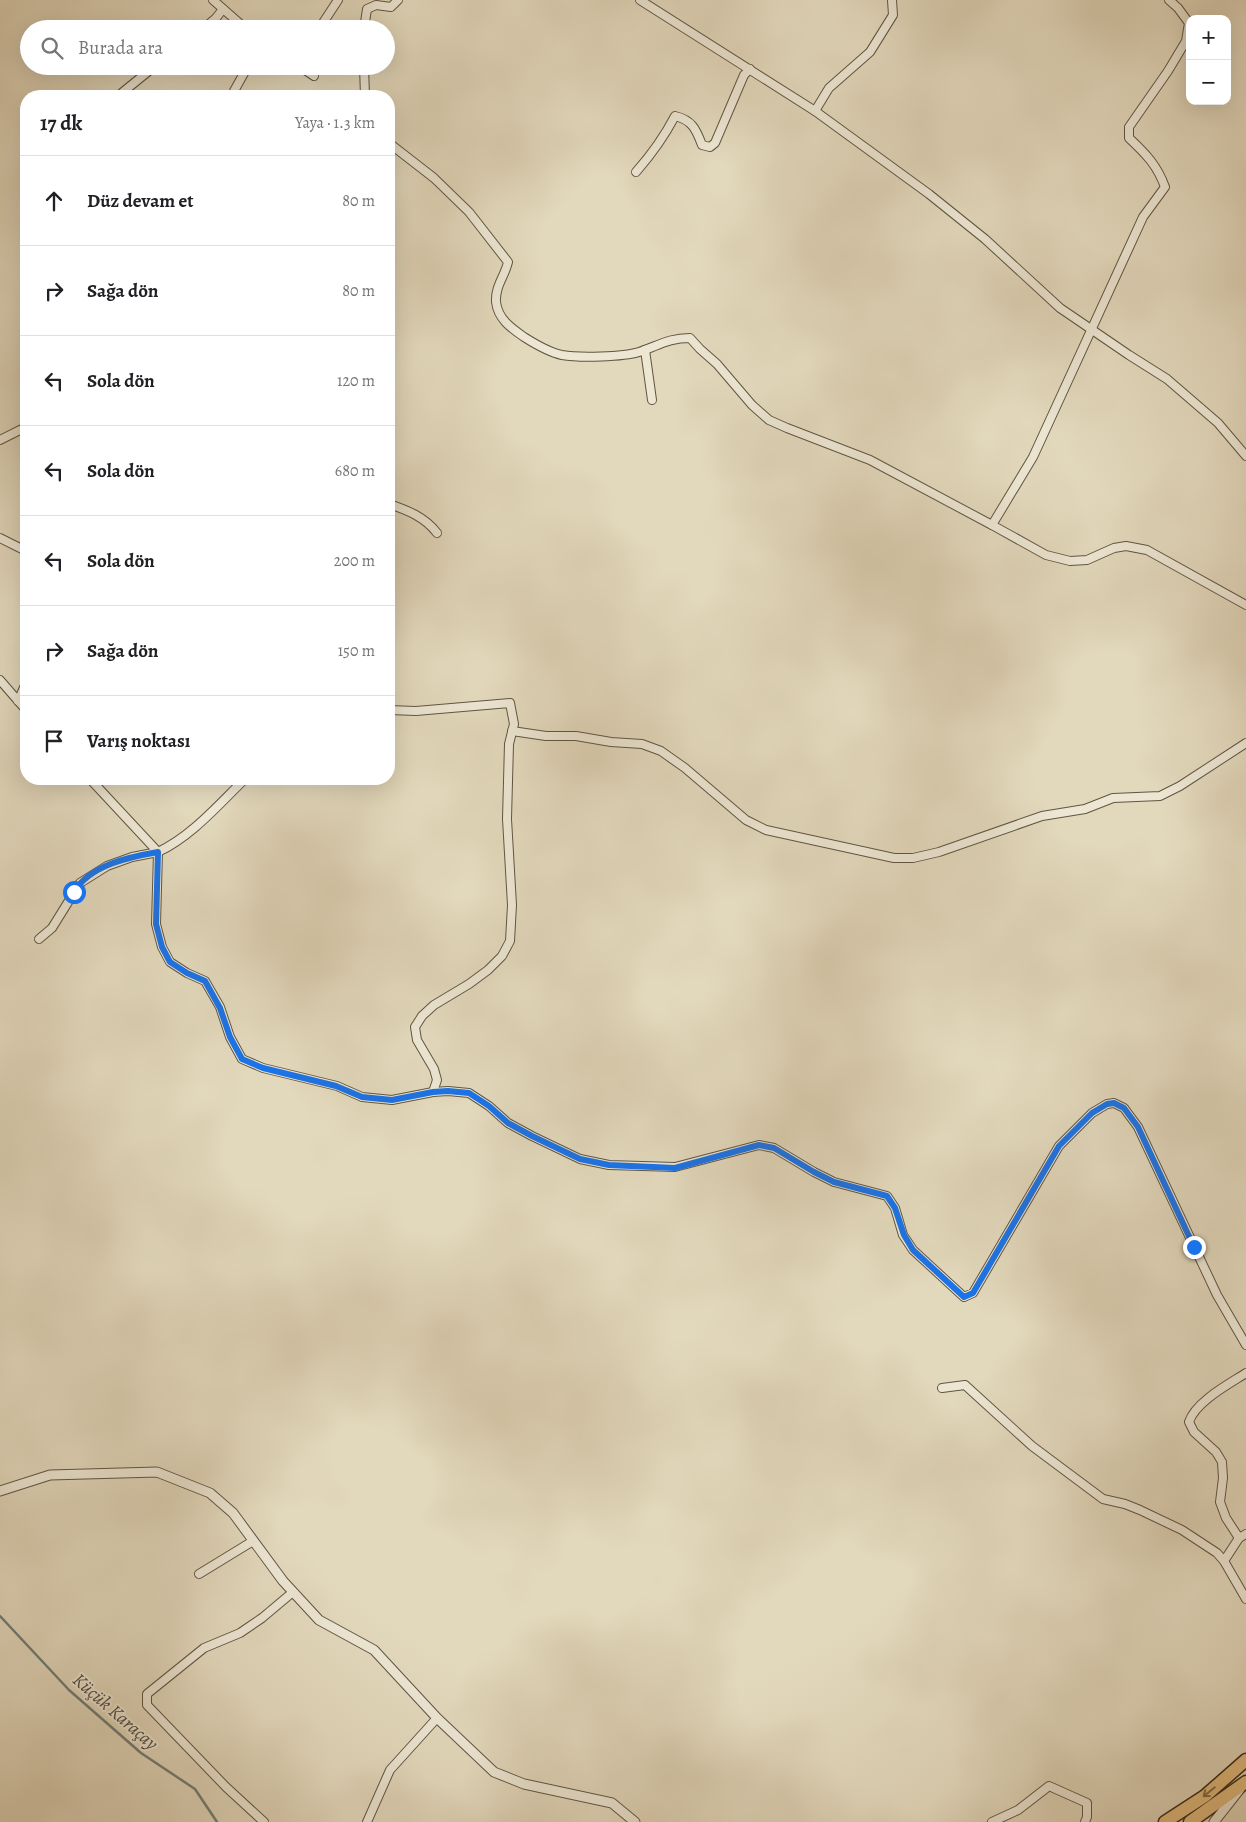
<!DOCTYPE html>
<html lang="tr">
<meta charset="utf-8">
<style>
:root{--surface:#fff;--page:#f2f2f2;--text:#202124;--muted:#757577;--line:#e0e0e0}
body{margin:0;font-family:Alegreya,serif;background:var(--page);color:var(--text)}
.controls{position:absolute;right:15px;top:15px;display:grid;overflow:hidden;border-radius:10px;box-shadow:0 5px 20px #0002}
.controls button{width:45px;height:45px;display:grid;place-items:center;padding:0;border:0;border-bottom:1px solid var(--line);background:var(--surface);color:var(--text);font:25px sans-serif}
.stop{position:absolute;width:15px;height:15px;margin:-11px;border:4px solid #1a73e8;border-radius:50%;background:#fff}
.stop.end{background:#1a73e8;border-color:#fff;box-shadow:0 1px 5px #0008}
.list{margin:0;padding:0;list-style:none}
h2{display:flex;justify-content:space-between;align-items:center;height:65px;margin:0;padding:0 20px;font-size:21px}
h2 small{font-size:16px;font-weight:400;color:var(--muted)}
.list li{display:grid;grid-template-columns:32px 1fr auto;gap:15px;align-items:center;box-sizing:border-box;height:90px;padding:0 20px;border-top:1px solid var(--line)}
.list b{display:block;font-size:19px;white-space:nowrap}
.list em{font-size:16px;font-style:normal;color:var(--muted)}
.icon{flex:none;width:28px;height:28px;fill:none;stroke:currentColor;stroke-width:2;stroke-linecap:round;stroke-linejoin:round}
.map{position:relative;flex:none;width:1246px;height:1822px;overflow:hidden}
.search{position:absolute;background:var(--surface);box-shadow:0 5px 20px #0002;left:20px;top:20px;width:375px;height:55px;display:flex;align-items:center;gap:12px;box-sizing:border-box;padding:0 18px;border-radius:28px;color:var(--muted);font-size:19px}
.panel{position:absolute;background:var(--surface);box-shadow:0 5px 20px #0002;left:20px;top:90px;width:375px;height:695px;border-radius:20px}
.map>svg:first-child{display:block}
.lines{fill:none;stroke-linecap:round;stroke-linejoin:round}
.stream{stroke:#707f78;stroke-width:2.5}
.minor-casing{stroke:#615542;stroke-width:10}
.tertiary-casing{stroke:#615542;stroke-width:11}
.trunk-casing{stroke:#362919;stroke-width:15}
.minor{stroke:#ece6d3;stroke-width:8}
.tertiary{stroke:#ece6d3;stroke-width:9}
.trunk{stroke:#e1bc7e;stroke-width:12}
.oneway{stroke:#836b46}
.route{stroke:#1a73e8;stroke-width:6}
.labels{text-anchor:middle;stroke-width:4;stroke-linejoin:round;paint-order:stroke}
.water-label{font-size:19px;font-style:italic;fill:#4e4d41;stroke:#ece6d3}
</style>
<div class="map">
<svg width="1246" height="1822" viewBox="0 0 1246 1822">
<rect width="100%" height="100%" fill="#e2d8bc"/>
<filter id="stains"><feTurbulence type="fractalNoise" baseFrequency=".004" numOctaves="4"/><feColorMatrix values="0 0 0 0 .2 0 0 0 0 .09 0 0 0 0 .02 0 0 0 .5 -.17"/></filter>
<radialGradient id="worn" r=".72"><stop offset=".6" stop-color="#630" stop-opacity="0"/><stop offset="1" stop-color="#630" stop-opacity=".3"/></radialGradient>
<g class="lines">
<path class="stream" d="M0,1616L69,1690L141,1753L195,1789L217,1822"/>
<g class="minor-casing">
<g id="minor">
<path d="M213,0L246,29"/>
<path d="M640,0L815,111L929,194L985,239L1060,308L1129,355L1167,379L1218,423L1246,456"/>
<path d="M203,29L216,18L223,9"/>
<path d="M319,29L338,0"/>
<path d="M364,29L367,9L376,5L391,7L398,0"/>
<path d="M299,66L314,76"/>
<path d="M364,66L365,96"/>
<path d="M118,96L155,66"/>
<path d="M234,96V91L248,66"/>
<path d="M815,111L829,88L870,52L893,15L892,0"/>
<path d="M389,143L434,178L469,212L508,262C505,276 495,286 496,302C498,319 511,328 524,337C535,344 548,352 562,355C579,358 623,357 639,352C658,346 668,338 690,338L700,349L717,364L752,405L769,420L787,428L870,460L992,525L1033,457L1143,217L1165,187C1157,165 1146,154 1129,138V127L1168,71L1186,41L1189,23L1178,8L1169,0"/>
<path d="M636,172C651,155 664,137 675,116C692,120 696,129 702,145L710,147L715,143L744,75L750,69"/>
<path d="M645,350L652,400"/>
<path d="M0,440L26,427"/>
<path d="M389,504C407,510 425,517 437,533"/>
<path d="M992,525L1046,555L1070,561L1087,560L1114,548L1126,546L1147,550L1246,605"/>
<path d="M0,538L26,551"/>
<path d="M0,680L26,710"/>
<path d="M18,701L26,683"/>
<path d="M389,710L416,711L510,703L514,724L509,744L507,819L512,905L510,941L502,956L488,970L469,984L434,1005L422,1016L415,1027L417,1040L434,1069L437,1080L433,1092"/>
<path d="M512,731L546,736H576L611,742L642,744L661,751L685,768L746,820L766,830L894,858H913L939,852L1042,816L1085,809L1113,798L1160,796L1180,786L1246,743"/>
<path d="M90,779L158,852C192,836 218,805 245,779"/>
<path d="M39,939L52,928L80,883L107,866L132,857L158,852L156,924L162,947L170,962L187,973L205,981L220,1007L230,1037L242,1059L263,1068L337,1086L362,1097L392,1100L433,1092L448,1091L469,1093L489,1106L508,1123L532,1136L580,1159L609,1165L675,1167L759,1145L774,1148L814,1172L834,1182L887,1196L895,1208L903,1235L913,1250L964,1297L973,1293L1059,1146L1092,1113L1107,1104L1114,1103L1124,1108L1138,1127L1217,1295L1246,1345"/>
<path d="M942,1388L965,1385L1032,1446L1103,1499L1125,1504L1140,1510L1182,1530L1217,1553L1224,1561L1246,1599"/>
<path d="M1239,1538L1226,1518L1220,1502L1223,1478L1222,1462L1216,1452L1194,1432L1189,1422C1195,1402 1229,1384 1246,1373"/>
<path d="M1224,1561L1239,1538L1246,1534"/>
<path d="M199,1574L253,1541"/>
<path d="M264,1822L226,1787L147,1705V1694L204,1648L240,1633L262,1618L293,1592"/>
<path d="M367,1822L390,1770L437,1718"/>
<path d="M992,1822L1018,1810L1049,1786L1087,1803V1817L1085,1822"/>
</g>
</g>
<g class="tertiary-casing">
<g id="tertiary">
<path d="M0,1491L50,1475L157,1472L210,1493L233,1513L283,1581L319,1620L374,1650L437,1718L494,1772L524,1784L612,1803L635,1822"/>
<path d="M1214,1822L1240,1789"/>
</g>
</g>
<g class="trunk-casing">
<g id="trunk">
<path d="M1165,1822L1205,1796L1246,1760"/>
<path d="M1190,1822L1246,1782"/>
</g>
</g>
<use href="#minor" class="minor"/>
<use href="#tertiary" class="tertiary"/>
<use href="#trunk" class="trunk"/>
</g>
<defs><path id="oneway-shaft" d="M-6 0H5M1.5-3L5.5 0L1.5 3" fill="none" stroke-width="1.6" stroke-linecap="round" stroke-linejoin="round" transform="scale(1.25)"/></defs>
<use class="oneway" href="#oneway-shaft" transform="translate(1209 1792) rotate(141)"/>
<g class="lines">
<path class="route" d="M74,892C90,865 129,857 158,852L156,924L162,947L170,962L187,973L205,981L220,1008L230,1037L242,1059L263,1068L336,1086L362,1097L392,1100L433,1092L448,1091L469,1093L489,1106L508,1123L532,1136L580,1159L609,1165L675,1168L759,1145L774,1148L814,1172L834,1182L887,1196L895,1208L904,1235L913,1250L964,1297L973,1293L1059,1146L1092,1113L1107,1104L1114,1103L1124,1108L1138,1127L1194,1247"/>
</g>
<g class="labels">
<g class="water-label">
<text transform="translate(116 1711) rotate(41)" y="7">Küçük Karaçay</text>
</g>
</g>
<rect width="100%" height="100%" filter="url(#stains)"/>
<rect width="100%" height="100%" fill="url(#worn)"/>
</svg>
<div class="controls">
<button>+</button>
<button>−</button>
</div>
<div class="stop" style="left:74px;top:892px"></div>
<div class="stop end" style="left:1194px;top:1247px"></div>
<div class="search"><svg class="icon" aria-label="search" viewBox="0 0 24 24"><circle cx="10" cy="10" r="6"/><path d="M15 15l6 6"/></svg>Burada ara</div>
<section class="panel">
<h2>17 dk<small>Yaya · 1.3 km</small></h2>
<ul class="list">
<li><svg class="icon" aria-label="ahead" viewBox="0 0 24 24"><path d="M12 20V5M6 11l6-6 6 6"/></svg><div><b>Düz devam et</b></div><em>80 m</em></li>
<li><svg class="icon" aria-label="right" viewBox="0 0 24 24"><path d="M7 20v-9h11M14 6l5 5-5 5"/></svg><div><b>Sağa dön</b></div><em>80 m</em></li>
<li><svg class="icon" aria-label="left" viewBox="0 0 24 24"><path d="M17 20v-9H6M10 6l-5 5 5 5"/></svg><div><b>Sola dön</b></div><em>120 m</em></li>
<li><svg class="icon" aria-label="left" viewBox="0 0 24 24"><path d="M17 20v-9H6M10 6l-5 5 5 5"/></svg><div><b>Sola dön</b></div><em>680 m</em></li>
<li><svg class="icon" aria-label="left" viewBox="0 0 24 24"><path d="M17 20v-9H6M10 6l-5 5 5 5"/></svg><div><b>Sola dön</b></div><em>200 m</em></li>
<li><svg class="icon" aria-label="right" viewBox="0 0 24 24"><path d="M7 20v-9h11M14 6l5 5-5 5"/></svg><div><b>Sağa dön</b></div><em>150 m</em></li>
<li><svg class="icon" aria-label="arrive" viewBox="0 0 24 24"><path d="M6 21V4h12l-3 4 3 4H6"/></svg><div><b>Varış noktası</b></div></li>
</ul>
</section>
</div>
